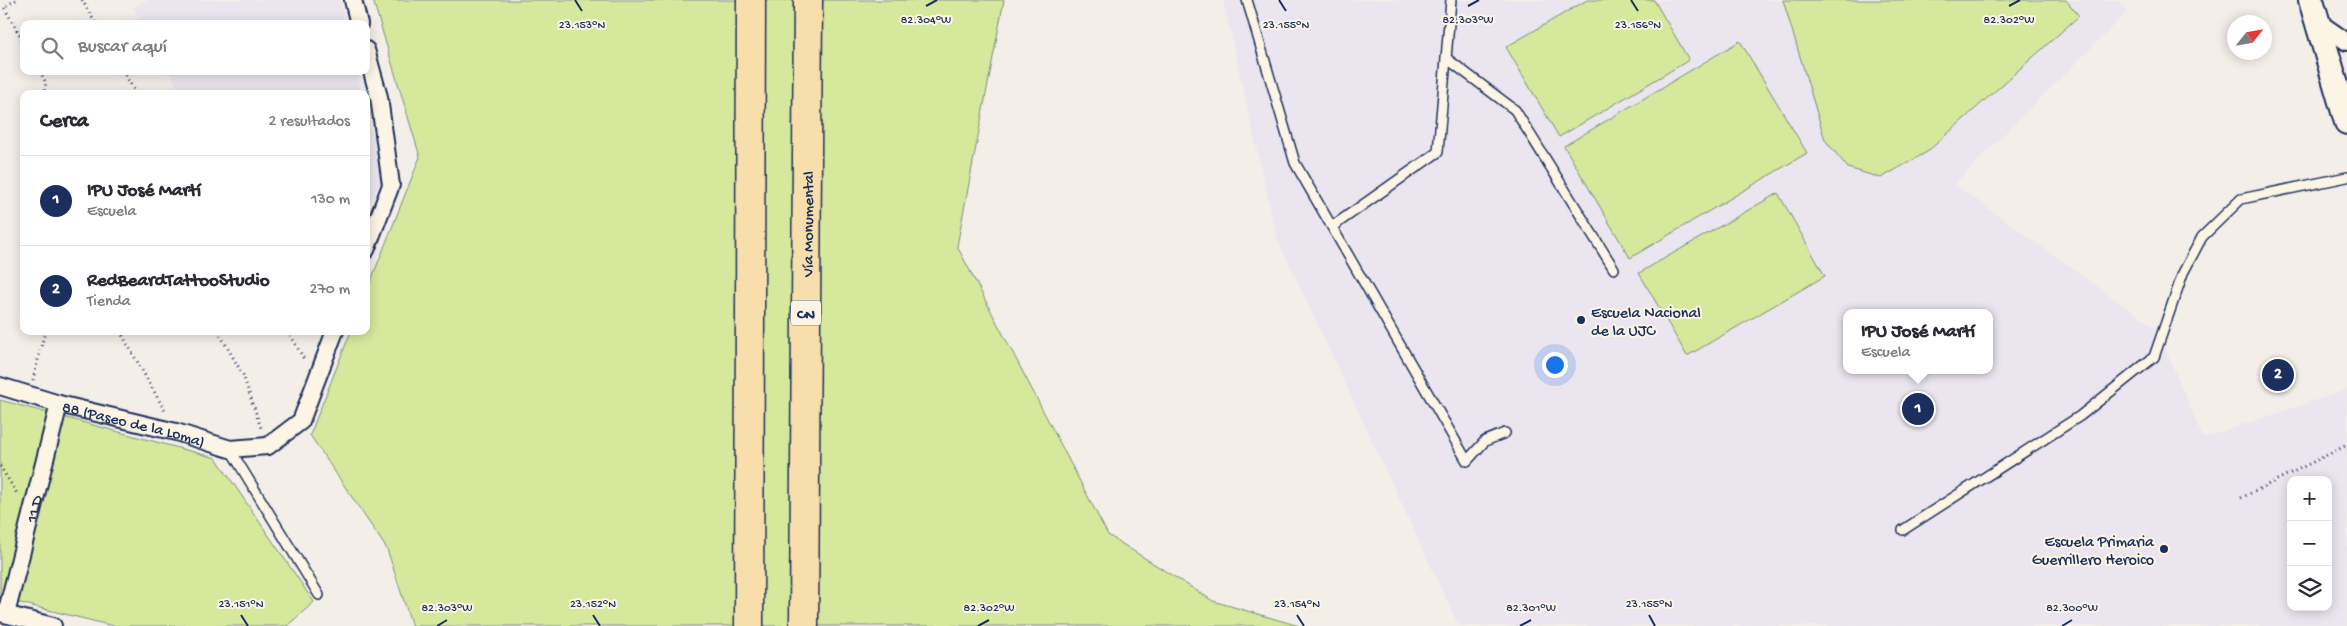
<!DOCTYPE html>
<html lang="es">
<meta charset="utf-8">
<style>
:root{--surface:#fff;--page:#f2f2f3;--text:#2b2b33;--muted:#7c7c81;--line:#e1e1e2;--accent:#1b2f5e}
body{margin:0;font-family:"Gochi Hand",sans-serif;background:var(--page);color:var(--text)}
.controls{position:absolute;right:15px;bottom:15px;display:grid;overflow:hidden;border-radius:10px;box-shadow:0 2px 12px #0003}
.controls button{width:45px;height:45px;display:grid;place-items:center;padding:0;border:0;border-bottom:1px solid var(--line);background:var(--surface);color:var(--text);font:25px sans-serif}
.compass{position:absolute;left:2227px;top:15px;width:45px;height:45px;border-radius:50%;background:var(--surface);box-shadow:0 2px 12px #0003;rotate:59deg}
.you{position:absolute;left:1554px;top:364px;width:18px;height:18px;margin:-12px;border:4px solid #fff;border-radius:50%;background:#1a73e8;box-shadow:0 0 0 8px #1a73e833}
.badge{display:grid;place-items:center;width:32px;height:32px;border-radius:50%;background:var(--accent);color:#fff;font-size:16px;font-weight:700}
.pin{position:absolute;translate:-50% -50%;border:2px solid #fff;box-shadow:0 1px 5px #0006}
.popup{position:absolute;left:1843px;top:309px;width:150px;height:65px;box-sizing:border-box;display:grid;place-content:center;border-radius:10px;background:var(--surface);filter:drop-shadow(0 1px 4px #0005);font-size:16px;white-space:nowrap;color:var(--muted)}
.popup b{font-size:19px;color:var(--text)}
.popup::after{content:'';position:absolute;left:50%;top:100%;margin-left:-10px;border:10px solid transparent;border-top-color:var(--surface)}
.list{margin:0;padding:0;list-style:none}
h2{display:flex;justify-content:space-between;align-items:center;height:65px;margin:0;padding:0 20px;font-size:21px}
h2 small{font-size:16px;font-weight:400;color:var(--muted)}
.list li{display:grid;grid-template-columns:32px 1fr auto;gap:15px;align-items:center;box-sizing:border-box;height:90px;padding:0 20px;border-top:1px solid var(--line)}
.list b{display:block;font-size:19px;white-space:nowrap}
.list p{margin:0;font-size:16px;white-space:nowrap;color:var(--muted)}
.list em{font-size:16px;font-style:normal;color:var(--muted)}
.icon{flex:none;width:28px;height:28px;fill:none;stroke:currentColor;stroke-width:2;stroke-linecap:round;stroke-linejoin:round}
.map{position:relative;flex:none;width:2347px;height:626px;overflow:hidden}
.search{position:absolute;background:var(--surface);box-shadow:0 2px 12px #0003;left:20px;top:20px;width:350px;height:55px;display:flex;align-items:center;gap:12px;box-sizing:border-box;padding:0 18px;border-radius:10px;color:var(--muted);font-size:19px}
.panel{position:absolute;background:var(--surface);box-shadow:0 2px 12px #0003;left:20px;top:90px;width:350px;height:245px;border-radius:10px}
.map>svg:first-child{display:block}
.built{fill:#eae5ee;fill-rule:evenodd}
.green{fill:#d5e89c;stroke:#788c7d}
.lines{fill:none;stroke-linecap:round;stroke-linejoin:round}
.lane-casing{stroke:#1b2f5e;stroke-width:12}
.street-casing{stroke:#1b2f5e;stroke-width:20}
.secondary-casing{stroke:#1b2f5e;stroke-width:28}
.highway-casing{stroke:#1b2f5e;stroke-width:31}
.path{stroke:#1b2f5e;stroke-width:3;stroke-dasharray:1 4;stroke-linecap:butt}
.lane{stroke:#fcf5e5;stroke-width:9}
.street{stroke:#fcf5e5;stroke-width:16}
.secondary{stroke:#fcf5e5;stroke-width:24}
.highway{stroke:#f8deab;stroke-width:28}
.ticks{fill:none;stroke:#1b2f5e;stroke-width:2}
.poi-dot{fill:#1b2f5e;stroke:#fcf5e5;stroke-width:2}
.labels{text-anchor:middle;stroke-width:4;stroke-linejoin:round;paint-order:stroke}
.shield{fill:#fcf5e5;stroke:#5e6a86;stroke-width:1}
.shield-label{font-size:15px;font-weight:bold;fill:#1b2f5e}
.street-label{font-size:16px;fill:#1b2f5e;stroke:#fcf5e5}
.poi-label{font-size:16px;fill:#1b2f5e;stroke:#fcf5e5;text-anchor:start}
.ticks-label{font-size:12px;text-anchor:middle;fill:#1b2f5e;stroke:#fcf5e5;stroke-width:4;stroke-linejoin:round;paint-order:stroke}
</style>
<div class="map">
<svg width="2347" height="626" viewBox="0 0 2347 626">
<rect width="100%" height="100%" fill="#f4eee9"/>
<filter id="ink" filterUnits="userSpaceOnUse"><feTurbulence type="fractalNoise" baseFrequency=".02" numOctaves="2"/><feDisplacementMap in="SourceGraphic" scale="10" xChannelSelector="R" yChannelSelector="G"/><feConvolveMatrix kernelMatrix="1 2 1 2 8 2 1 2 1" color-interpolation-filters="sRGB"/></filter>
<g filter="url(#ink)">
<g class="built">
<path d="M147,0H340L345,24H143L133,7Z"/>
<path d="M1223,0H2117L2128,11L1954,184L2157,329L2203,438L2347,390V626H1461L1456,620L1277,238ZM1847,313H1989V370H1847ZM2291,480H2328V607H2291Z"/>
<path d="M169,71H357L363,94H181Z"/>
<path d="M366,109L383,177L366,210Z"/>
</g>
<g class="green">
<path d="M373,0H1004L957,246L1108,535L1213,601L1299,626H412L387,549L310,435L351,331H366V293L420,157Z"/>
<path d="M1587,0H1654L1689,60L1559,137L1506,47Z"/>
<path d="M1783,0H2066L2079,16L1927,152L1881,178L1848,168L1825,140Z"/>
<path d="M1740,41L1807,153L1630,258L1564,146Z"/>
<path d="M1778,193L1825,276L1687,356L1639,273Z"/>
<path d="M0,400L216,458L314,602L287,626H113L0,598Z"/>
</g>
<g class="lines">
<g class="lane-casing">
<g id="lane">
<path d="M1247,0L1295,163L1467,461L1485,441L1505,433"/>
<path d="M1446,58L1515,110L1614,269"/>
<path d="M1333,226L1438,152L1451,0"/>
<path d="M230,449L319,595"/>
<path d="M1903,530L2080,416L2154,357L2183,273L2202,237L2241,199L2347,177"/>
</g>
</g>
<g class="street-casing">
<g id="street">
<path d="M353,0L359,24"/>
<path d="M2317,21L2347,42"/>
<path d="M366,50L379,97L391,185L366,250"/>
<path id="s1" d="M0,386L59,404L176,432L230,449L268,446L301,421L335,331"/>
<path d="M0,613L53,626"/>
<path id="s2" d="M6,614L59,404"/>
</g>
</g>
<g class="secondary-casing">
<path id="secondary" d="M2311,0L2347,122"/>
</g>
<g class="highway-casing">
<g id="highway">
<path d="M749,626L751,0"/>
<path id="s3" d="M804,626L808,0"/>
</g>
</g>
<g class="path">
<path d="M16,0L4,7L24,43"/>
<path d="M82,0L96,24"/>
<path d="M40,71L46,83L44,94"/>
<path d="M123,71L136,94"/>
<path d="M120,331L165,411"/>
<path d="M218,331L243,375L262,431"/>
<path d="M288,331L305,361"/>
<path d="M33,380L45,331"/>
<path d="M0,466L18,495"/>
<path d="M2241,498L2347,445"/>
</g>
<use href="#lane" class="lane"/>
<use href="#street" class="street"/>
<use href="#secondary" class="secondary"/>
<use href="#highway" class="highway"/>
</g>
</g>
<path class="ticks" d="M575,0L582,11M1279,0L1286,11M1631,0L1638,11M926,6L937,0M1468,6L1479,0M2009,6L2020,0M241,615L248,626M593,615L600,626M1297,615L1304,626M1649,615L1655,626M437,626L447,620M978,626L989,620M1520,626L1531,620M2062,626L2072,620"/>
<g class="poi-dot">
<circle cx="1581" cy="320" r="5"/>
<circle cx="2164" cy="549" r="5"/>
</g>
<g class="labels">
<rect class="shield" x="791" y="300.5" width="30" height="25" rx="4"/>
<g class="shield-label">
<text x="806" y="318">CN</text>
</g>
<g class="street-label">
<text dy="6" stroke="none"><textPath href="#s3" startOffset="402">Vía Monumental</textPath></text>
<text dy="6" stroke="none"><textPath href="#s1" startOffset="139">88 (Paseo de la Loma)</textPath></text>
<text dy="6" stroke="none"><textPath href="#s2" startOffset="109">11 D</textPath></text>
</g>
<g class="poi-label">
<text x="1591" y="317">Escuela Nacional<tspan x="1591" dy="18">de la UJC</tspan></text>
<text x="2154" y="546" text-anchor="end">Escuela Primaria<tspan x="2154" dy="18">Guerrillero Heroico</tspan></text>
</g>
</g>
<g class="ticks-label">
<text x="2009" y="23">82.302°W</text>
<text x="926" y="23">82.304°W</text>
<text x="1468" y="23">82.303°W</text>
<text x="582" y="28">23.153°N</text>
<text x="1286" y="28">23.155°N</text>
<text x="1638" y="28">23.156°N</text>
<text x="241" y="607">23.151°N</text>
<text x="593" y="607">23.152°N</text>
<text x="1297" y="607">23.154°N</text>
<text x="1649" y="607">23.155°N</text>
<text x="447" y="611">82.303°W</text>
<text x="989" y="611">82.302°W</text>
<text x="1531" y="611">82.301°W</text>
<text x="2072" y="611">82.300°W</text>
</g>
</svg>
<div class="controls">
<button>+</button>
<button>−</button>
<button><svg class="icon" aria-label="layers" viewBox="0 0 24 24"><path d="M12 4l9 5-9 5-9-5zM3 14l9 5 9-5"/></svg></button>
</div>
<svg class="compass" viewBox="-18 -18 36 36"><path d="M0-13l5 13h-10z" fill="#e53935"/><path d="M0 13l5-13h-10z" fill="#7c7c81"/></svg>
<div class="you"></div>
<div class="pin badge" style="left:1918px;top:409px">1</div>
<div class="popup"><b>IPU José Martí</b>Escuela</div>
<div class="pin badge" style="left:2278px;top:375px">2</div>
<div class="search"><svg class="icon" aria-label="search" viewBox="0 0 24 24"><circle cx="10" cy="10" r="6"/><path d="M15 15l6 6"/></svg>Buscar aquí</div>
<section class="panel">
<h2>Cerca<small>2 resultados</small></h2>
<ul class="list">
<li><span class="badge">1</span><div><b>IPU José Martí</b><p>Escuela</p></div><em>130 m</em></li>
<li><span class="badge">2</span><div><b>RedBeardTattooStudio</b><p>Tienda</p></div><em>270 m</em></li>
</ul>
</section>
</div>
